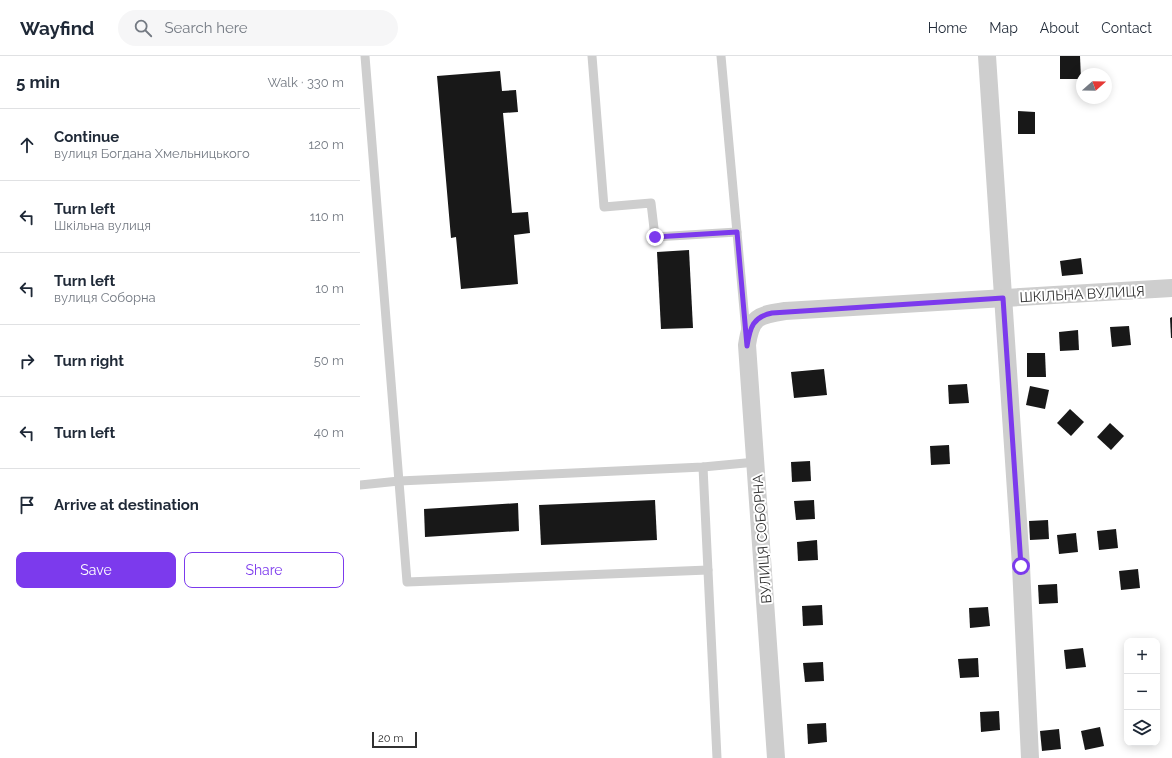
<!DOCTYPE html>
<meta charset="utf-8">
<style>
:root{--surface:#fff;--page:#f6f6f7;--text:#1f2937;--muted:#747a83;--line:#e0e1e3;--accent:#7c3aed}
body{margin:0;font-family:Raleway,sans-serif;background:var(--page);color:var(--text)}
.controls{position:absolute;right:12px;bottom:12px;display:grid;overflow:hidden;border-radius:8px;box-shadow:0 2px 10px #0003}
.controls button{width:36px;height:36px;display:grid;place-items:center;padding:0;border:0;border-bottom:1px solid var(--line);background:var(--surface);color:var(--text);font:20px sans-serif}
.compass{position:absolute;left:716px;top:12px;width:36px;height:36px;border-radius:50%;background:var(--surface);box-shadow:0 2px 10px #0003;rotate:70deg}
.scale{position:absolute;left:12px;bottom:10px;width:45px;box-sizing:border-box;padding-left:4px;border:2px solid #313131;border-top:0;font-size:11px;line-height:14px;white-space:nowrap;color:#313131;-webkit-text-stroke:3px #fff;paint-order:stroke}
.stop{position:absolute;width:12px;height:12px;margin:-9px;border:3px solid #7c3aed;border-radius:50%;background:#fff}
.stop.end{background:#7c3aed;border-color:#fff;box-shadow:0 1px 4px #0008}
.list{margin:0;padding:0;list-style:none}
h2{display:flex;justify-content:space-between;align-items:center;height:52px;margin:0;padding:0 16px;font-size:17px}
h2 small{font-size:13px;font-weight:400;color:var(--muted)}
.list li{display:grid;grid-template-columns:26px 1fr auto;gap:12px;align-items:center;box-sizing:border-box;height:72px;padding:0 16px;border-top:1px solid var(--line)}
.list b{display:block;font-size:15px;white-space:nowrap}
.list p{margin:0;font-size:13px;white-space:nowrap;color:var(--muted)}
.list em{font-size:13px;font-style:normal;color:var(--muted)}
.actions{display:flex;gap:8px;padding:12px 16px}
.actions a{flex:1;padding:9px 0;border:1px solid var(--accent);border-radius:8px;text-align:center;font-size:14px;color:var(--accent)}
.actions .main{background:var(--accent);color:#fff}
.icon{flex:none;width:22px;height:22px;fill:none;stroke:currentColor;stroke-width:2;stroke-linecap:round;stroke-linejoin:round}
.map{position:relative;flex:none;width:812px;height:702px;overflow:hidden}
header{display:flex;align-items:center;gap:24px;box-sizing:border-box;height:56px;padding:0 20px;background:var(--surface);border-bottom:1px solid var(--line)}
header strong{font-size:19px}
nav{display:flex;gap:22px;margin-inline-start:auto;font-size:14px}
.search{width:280px;height:36px;background:var(--page);display:flex;align-items:center;gap:10px;box-sizing:border-box;padding:0 14px;border-radius:22px;color:var(--muted);font-size:15px}
main{display:flex}
aside{flex:1;background:var(--surface)}
.map>svg:first-child{display:block}
.building{fill:#181818}
.lines{fill:none;stroke-linecap:round;stroke-linejoin:round}
.service{stroke:#cecece;stroke-width:9}
.minor{stroke:#cecece;stroke-width:18}
.route{stroke:#7c3aed;stroke-width:5}
.labels{text-anchor:middle;stroke-width:4;stroke-linejoin:round;paint-order:stroke}
.street-label{font-size:14px;fill:#313131;stroke:#fff}
</style>
<header>
<strong>Wayfind</strong>
<div class="search"><svg class="icon" aria-label="search" viewBox="0 0 24 24"><circle cx="10" cy="10" r="6"/><path d="M15 15l6 6"/></svg>Search here</div>
<nav><a>Home</a><a>Map</a><a>About</a><a>Contact</a></nav>
</header>
<main>
<aside>
<h2>5 min<small>Walk · 330 m</small></h2>
<ul class="list">
<li><svg class="icon" aria-label="ahead" viewBox="0 0 24 24"><path d="M12 20V5M6 11l6-6 6 6"/></svg><div><b>Continue</b><p>вулиця Богдана Хмельницького</p></div><em>120 m</em></li>
<li><svg class="icon" aria-label="left" viewBox="0 0 24 24"><path d="M17 20v-9H6M10 6l-5 5 5 5"/></svg><div><b>Turn left</b><p>Шкільна вулиця</p></div><em>110 m</em></li>
<li><svg class="icon" aria-label="left" viewBox="0 0 24 24"><path d="M17 20v-9H6M10 6l-5 5 5 5"/></svg><div><b>Turn left</b><p>вулиця Соборна</p></div><em>10 m</em></li>
<li><svg class="icon" aria-label="right" viewBox="0 0 24 24"><path d="M7 20v-9h11M14 6l5 5-5 5"/></svg><div><b>Turn right</b></div><em>50 m</em></li>
<li><svg class="icon" aria-label="left" viewBox="0 0 24 24"><path d="M17 20v-9H6M10 6l-5 5 5 5"/></svg><div><b>Turn left</b></div><em>40 m</em></li>
<li><svg class="icon" aria-label="arrive" viewBox="0 0 24 24"><path d="M6 21V4h12l-3 4 3 4H6"/></svg><div><b>Arrive at destination</b></div></li>
</ul>
<div class="actions"><a class="main">Save</a><a>Share</a></div>
</aside>
<div class="map">
<svg width="812" height="702" viewBox="0 0 812 702">
<rect width="100%" height="100%" fill="#fff"/>
<g class="building">
<path d="M700,0H720L721,23H700Z"/>
<path d="M140,15L142,35L156,34L158,56L143,57L152,157L168,156L170,177L154,179L158,228L101,233L96,181L91,182L77,20Z"/>
<path d="M658,55L675,56V78H658Z"/>
<path d="M329,194L333,272L301,273L297,196Z"/>
<path d="M721,202L723,218L702,220L700,205Z"/>
<path d="M812,261V282H811L810,262Z"/>
<path d="M769,270L771,289L752,291L750,271Z"/>
<path d="M718,274L719,294L700,295L699,276Z"/>
<path d="M667,297H685L686,321H667Z"/>
<path d="M464,313L467,339L434,342L431,316Z"/>
<path d="M607,328L609,347L589,348L588,329Z"/>
<path d="M670,330L689,334L685,353L666,349Z"/>
<path d="M710,353L724,366L711,380L697,367Z"/>
<path d="M750,367L764,380L751,394L737,381Z"/>
<path d="M589,389L590,408L571,409L570,390Z"/>
<path d="M450,405L451,425L432,426L431,406Z"/>
<path d="M295,444L297,484L181,489L179,449Z"/>
<path d="M454,444L455,463L436,464L434,445Z"/>
<path d="M158,447L159,475L65,481L64,453Z"/>
<path d="M688,464L689,483L670,484L669,465Z"/>
<path d="M756,473L758,492L739,494L737,475Z"/>
<path d="M716,477L718,496L699,498L697,479Z"/>
<path d="M457,484L458,504L438,505L437,486Z"/>
<path d="M778,513L780,532L761,534L759,515Z"/>
<path d="M697,528L698,547L679,548L678,529Z"/>
<path d="M462,549L463,569L443,570L442,550Z"/>
<path d="M628,551L630,570L610,572L609,552Z"/>
<path d="M723,592L726,611L706,613L704,594Z"/>
<path d="M618,602L619,621L600,622L598,603Z"/>
<path d="M463,606L464,625L445,626L443,607Z"/>
<path d="M639,655L640,674L621,676L620,656Z"/>
<path d="M466,667L467,686L448,688L447,668Z"/>
<path d="M740,671L744,690L725,694L721,675Z"/>
<path d="M699,673L701,693L682,695L680,675Z"/>
</g>
<g class="lines">
<g class="service">
<path d="M5,0L47,526L348,514"/>
<path d="M232,0L244,151L291,147L295,181L377,176"/>
<path d="M361,0L386,276"/>
<path d="M343,411L357,702"/>
<path d="M0,429L39,425L343,411L396,406"/>
</g>
<g class="minor">
<path d="M627,0L661,510L670,702"/>
<path d="M416,702L387,289C391,261 398,259 425,255L812,232"/>
</g>
</g>
<g class="lines">
<path class="route" d="M295,181L377,176L387,290C390,271 393,261 412,257L643,242L661,510"/>
</g>
<g class="labels">
<g class="street-label">
<text transform="translate(722 238) rotate(-3)" y="5">ШКІЛЬНА ВУЛИЦЯ</text>
<text transform="translate(402 483) rotate(-94)" y="5">ВУЛИЦЯ СОБОРНА</text>
</g>
</g>
</svg>
<div class="controls">
<button>+</button>
<button>−</button>
<button><svg class="icon" aria-label="layers" viewBox="0 0 24 24"><path d="M12 4l9 5-9 5-9-5zM3 14l9 5 9-5"/></svg></button>
</div>
<svg class="compass" viewBox="-18 -18 36 36"><path d="M0-13l5 13h-10z" fill="#e53935"/><path d="M0 13l5-13h-10z" fill="#747a83"/></svg>
<div class="scale">20 m</div>
<div class="stop" style="left:661px;top:510px"></div>
<div class="stop end" style="left:295px;top:181px"></div>
</div>
</main>
